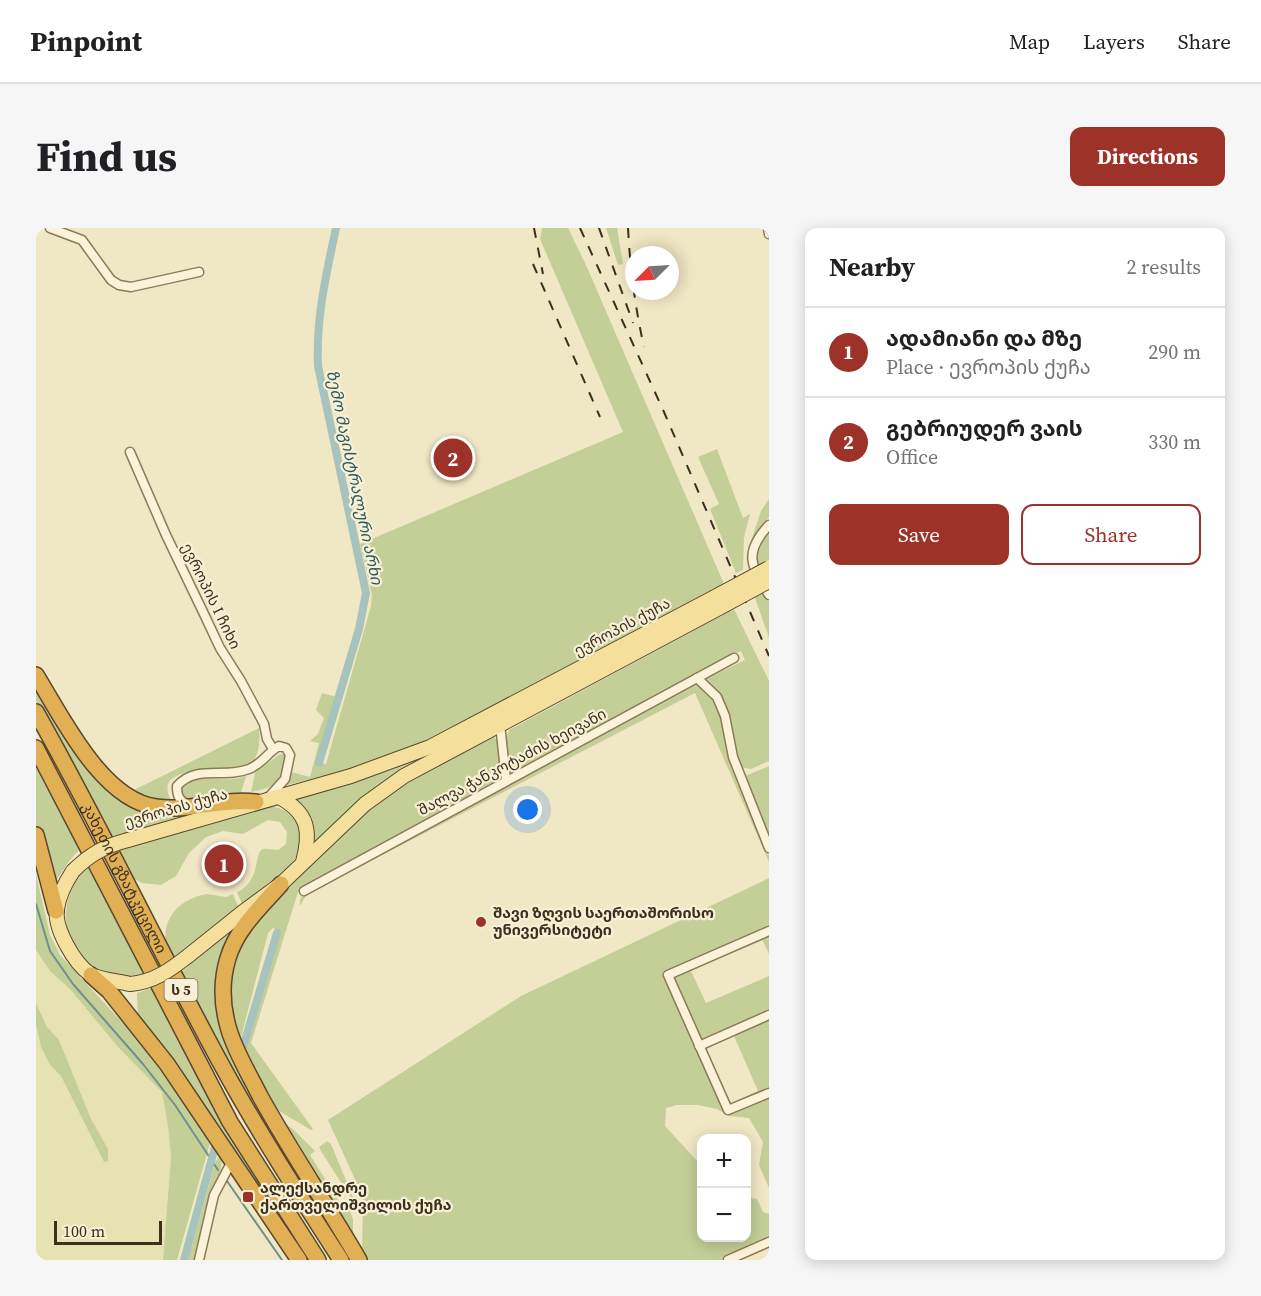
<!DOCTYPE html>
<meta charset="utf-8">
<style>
:root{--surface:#fff;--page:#f6f6f6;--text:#202124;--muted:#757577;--line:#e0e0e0;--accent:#9d3228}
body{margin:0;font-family:"Source Serif 4","Noto Sans Georgian",serif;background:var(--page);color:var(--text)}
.controls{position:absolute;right:18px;bottom:18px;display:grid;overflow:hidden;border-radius:12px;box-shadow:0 3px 15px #0003}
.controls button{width:54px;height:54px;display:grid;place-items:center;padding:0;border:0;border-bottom:2px solid var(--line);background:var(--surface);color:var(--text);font:30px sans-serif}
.compass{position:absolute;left:589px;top:18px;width:54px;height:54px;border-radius:50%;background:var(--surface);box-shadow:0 3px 15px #0003;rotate:246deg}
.scale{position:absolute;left:18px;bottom:15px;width:108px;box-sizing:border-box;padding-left:6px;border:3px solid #3b2f1f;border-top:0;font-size:16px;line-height:21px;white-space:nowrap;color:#3b2f1f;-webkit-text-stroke:4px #f7f0d5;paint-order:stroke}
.you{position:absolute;left:492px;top:582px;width:21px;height:21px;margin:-15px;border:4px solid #fff;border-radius:50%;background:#1a73e8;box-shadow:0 0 0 9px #1a73e833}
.badge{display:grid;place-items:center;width:39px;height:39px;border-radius:50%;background:var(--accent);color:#fff;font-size:20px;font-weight:700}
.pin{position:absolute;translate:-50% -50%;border:3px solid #fff;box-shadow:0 2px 6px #0006}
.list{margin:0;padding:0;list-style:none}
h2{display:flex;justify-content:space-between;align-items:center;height:78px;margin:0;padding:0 24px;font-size:26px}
h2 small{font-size:20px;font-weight:400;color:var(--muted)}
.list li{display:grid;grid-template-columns:39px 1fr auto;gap:18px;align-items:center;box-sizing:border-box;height:90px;padding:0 24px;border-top:2px solid var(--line)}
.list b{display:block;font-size:22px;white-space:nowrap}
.list p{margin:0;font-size:20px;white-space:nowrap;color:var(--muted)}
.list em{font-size:20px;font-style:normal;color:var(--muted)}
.actions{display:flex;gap:12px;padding:18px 24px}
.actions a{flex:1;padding:14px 0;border:2px solid var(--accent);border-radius:12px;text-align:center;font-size:21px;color:var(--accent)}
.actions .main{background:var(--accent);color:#fff}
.map{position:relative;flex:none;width:733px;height:1032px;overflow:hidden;border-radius:12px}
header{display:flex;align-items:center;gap:36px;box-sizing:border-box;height:84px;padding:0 30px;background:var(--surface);border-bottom:2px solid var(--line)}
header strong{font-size:28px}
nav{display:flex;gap:33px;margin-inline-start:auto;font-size:21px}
.intro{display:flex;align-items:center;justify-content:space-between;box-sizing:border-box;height:144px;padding:0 36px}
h1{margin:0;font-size:42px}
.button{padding:15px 27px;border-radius:12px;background:var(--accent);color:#fff;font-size:21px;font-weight:700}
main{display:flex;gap:36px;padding:0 36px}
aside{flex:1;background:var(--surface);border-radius:12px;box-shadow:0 3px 15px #0003}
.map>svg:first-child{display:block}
.farmland{fill:#e6e2b2}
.green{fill:#c4cf98;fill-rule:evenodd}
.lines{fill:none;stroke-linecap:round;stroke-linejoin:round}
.stream{stroke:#6d928c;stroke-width:2}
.canal{stroke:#a7c3bd;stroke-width:8}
.street-casing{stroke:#8c795a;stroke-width:11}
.primary-casing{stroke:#59462f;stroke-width:16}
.highway-casing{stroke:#59462f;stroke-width:18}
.street{stroke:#faf3d9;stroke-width:8}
.primary{stroke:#f4e09c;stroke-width:14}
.highway{stroke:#e1af54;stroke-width:15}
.rail{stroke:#3b2f1f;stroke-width:2;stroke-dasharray:10 10;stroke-linecap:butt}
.primary-bridge-casing{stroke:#59462f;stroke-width:16;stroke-linecap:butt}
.primary-bridge{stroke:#f4e09c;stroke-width:14}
.poi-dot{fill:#9d3228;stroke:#f7f0d5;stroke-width:2}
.labels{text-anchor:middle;stroke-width:4.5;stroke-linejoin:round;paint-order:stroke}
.shield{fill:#f7f0d5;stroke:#736956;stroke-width:1.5}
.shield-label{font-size:14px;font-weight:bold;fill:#3b2f1f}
.street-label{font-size:15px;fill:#3b2f1f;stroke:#f7f0d5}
.poi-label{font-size:15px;font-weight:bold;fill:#3b2f1f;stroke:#f7f0d5;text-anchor:start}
.water-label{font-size:16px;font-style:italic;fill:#2e5a5b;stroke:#f7f0d5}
</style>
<header>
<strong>Pinpoint</strong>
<nav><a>Map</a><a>Layers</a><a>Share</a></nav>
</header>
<div class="intro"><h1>Find us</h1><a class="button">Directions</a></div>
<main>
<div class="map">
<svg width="733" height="1032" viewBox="0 0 733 1032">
<rect width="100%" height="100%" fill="#f0e7c5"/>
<path class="farmland" d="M0,722L14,743L34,761L82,819L126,864L132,898L135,929L127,1032H0V797L5,819L14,837L25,848L68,934L71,921L55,891L23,813L11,799L0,775Z"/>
<g class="green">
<path d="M506,0H532L550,37L688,356L386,514L321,540L251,557L255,544L274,549L283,515L274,513L282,506L288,490L280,482L286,465L300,469L281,534L290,536L335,378L336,367L324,316L587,204L504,11Z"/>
<path d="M570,0H581L587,36L582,37Z"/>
<path d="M681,221L707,290L714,286L708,309L707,342L700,345L674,281L683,276L662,229Z"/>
<path d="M733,271V289L715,313L725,283Z"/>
<path d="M733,301V332L720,339C720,324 722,311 733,301Z"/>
<path d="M717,351L733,374V410L719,370Z"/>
<path d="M698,381L733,453V533L715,541L704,539L690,488L667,452L709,432L705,423L485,539L475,540C467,530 469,513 473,502Z"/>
<path d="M664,454L681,473L703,549L733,628V634L659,465L271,666L264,678C263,671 265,668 270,664Z"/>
<path d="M0,458C22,492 59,566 98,579C115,585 135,586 153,588L71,609L0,473Z"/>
<path d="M223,500C224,515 224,531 210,539C202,540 193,541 185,542C167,543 116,540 136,574L115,572L96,563Z"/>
<path d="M453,509H458L461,512L466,549L266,659L262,664L215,815L277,901L275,902L238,880L208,826L243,703L237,700L232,705L203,817L192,777L195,739L209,707L260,648L321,589L376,552Z"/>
<path d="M401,523L278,615C277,597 271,584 259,570L342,546Z"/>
<path d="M244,526L248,527C254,552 235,561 215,564L219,545Z"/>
<path d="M733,538V616L707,549Z"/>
<path d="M0,540L43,622L34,632L19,654L0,600Z"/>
<path d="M210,548L205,565L156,574L146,569C141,543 182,553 196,551C201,551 206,549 210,548Z"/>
<path d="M236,578C247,581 256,585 261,596C265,604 268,614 264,623C256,640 221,663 206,676L201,664C225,654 218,623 227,621C231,620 238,622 242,622L250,616L251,604L244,594L232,592L207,606L187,603L170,609L153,625L140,648L125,657L106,655L97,650L90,644L79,624L222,580Z"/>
<path d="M52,639L108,746C91,748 73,750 58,740C22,716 21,667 52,639Z"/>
<path d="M0,646L14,707L24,727L97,806L136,857L174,915L141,1032H127L135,929L132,898L126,864L82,819L34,761L14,743L0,722Z"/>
<path d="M733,650V702L631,747L691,884L733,867V960L723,937L727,914L713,890L693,888L681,881L662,877H641L630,880L629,898L663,935L666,945V1010H710L711,969L721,971L727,984L733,986V1012L688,1032H330L326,1027L327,969L292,892L485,768Z"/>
<path d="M171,666L190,669L197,666L202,678L135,731C119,700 138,671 171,666Z"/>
<path d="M199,698L182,786L195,827L218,876L306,1018L302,1020L213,877L143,746Z"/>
<path d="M733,706V726L726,711L655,743L670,775L733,748V785L665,815L636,748Z"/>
<path d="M116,760L191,903L273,1032L124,817L102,790L101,765Z"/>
<path d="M0,775L11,799L23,812L55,891L72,921V933L68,934L25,848L14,837L5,819L0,797Z"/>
<path d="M733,789V863L693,879L666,818ZM698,808L722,863L695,875L670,821Z"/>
<path d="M239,888L257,901L279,923L274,927L309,983L313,981L317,991V1013Z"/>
<path d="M291,913L295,916L319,974L316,972L285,923L283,919Z"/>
<path d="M184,926L186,932L185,941L161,1032H152L179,935Z"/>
</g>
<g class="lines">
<g class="stream">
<path d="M0,676L14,723L37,756L107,836L139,877L182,942"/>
<path d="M191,953L246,1032"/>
</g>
<g class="canal">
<path d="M283,535L323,401L330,365L282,138C280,88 290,48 300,0"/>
<path d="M207,819L241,705"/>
<path d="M148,1032L179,919"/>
</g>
<g class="street-casing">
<g id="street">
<path d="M14,0L46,12L75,52L83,57L95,59L163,44"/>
<path d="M732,0L733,6"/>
<path d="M94,224L130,307L168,386L184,420L205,453L228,496L231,511L237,521"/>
<path d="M733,297C707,325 715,338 733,367"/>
<path d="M661,450L681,469L689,488L697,529L733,620"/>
<path d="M464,496L470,552"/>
<path d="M151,577C143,572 141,568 141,558C160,536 188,551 213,541C226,536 232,524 243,518L250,520L254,527L249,551L231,571"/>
<path d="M268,663L698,430"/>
<path d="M733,703L632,747L692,882L733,865"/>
<path d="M663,818L733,787"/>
<path d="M163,1032L178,967L196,933"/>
<path d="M692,1032L733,1014"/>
</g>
</g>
<g class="primary-casing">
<g id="primary">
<path d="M243,569C273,585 275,604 267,634"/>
<path d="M92,612L315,548L394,519L677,370"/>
<path d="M37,643C29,655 23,666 21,681C18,700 38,735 54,746C64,752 82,753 94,756"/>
<path d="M152,728L207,684L245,656L329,576L368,548L683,380"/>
</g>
</g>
<g class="highway-casing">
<g id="highway">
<path d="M0,447C26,489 66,572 120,579C153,584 187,570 220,574"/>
<path id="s1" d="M0,484C65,599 121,718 184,834C221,902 263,967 305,1032"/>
<path d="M0,520L194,894L282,1032"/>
<path d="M0,607L20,683"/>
<path d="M245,656C225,679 201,700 192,730C185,753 186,779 193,802C200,825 213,846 224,868C255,924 291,977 323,1032"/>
<path d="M55,747L73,763L131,836L263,1032"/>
</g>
</g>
<use href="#street" class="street"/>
<use href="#primary" class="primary"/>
<use href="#highway" class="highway"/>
<g class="rail">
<path d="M498,0L507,46"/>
<path d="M544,0L628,184L733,428"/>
<path d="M563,0L597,95"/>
<path d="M592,0C594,40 599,79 608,119"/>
<path d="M497,36L564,189"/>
</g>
<g class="primary-bridge-casing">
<g id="primary-bridge">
<path d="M677,370L733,340"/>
<path d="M683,380L733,353"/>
<path d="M37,643C54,626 69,618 92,612"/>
<path d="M94,756C118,754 134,742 152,728"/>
</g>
</g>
<use href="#primary-bridge" class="primary-bridge"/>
</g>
<g class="poi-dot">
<circle cx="445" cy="694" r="6"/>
<rect x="206" y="963" width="12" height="12" rx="3"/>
</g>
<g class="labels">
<rect class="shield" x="128.5" y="751" width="33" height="22" rx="4.5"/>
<g class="shield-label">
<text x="145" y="767">ს 5</text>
</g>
<g class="street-label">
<text transform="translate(175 368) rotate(64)" y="5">ევროპის I ჩიხი</text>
<text transform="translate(586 399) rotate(-28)" y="5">ევროპის ქუჩა</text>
<text transform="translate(476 534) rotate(-28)" y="5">შალვა ჭანკოტაძის ხეივანი</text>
<text transform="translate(140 580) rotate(-16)" y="5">ევროპის ქუჩა</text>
<text dy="5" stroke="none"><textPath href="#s1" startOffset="188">კახეთის გზატკეცილი</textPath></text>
</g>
<g class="poi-label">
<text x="457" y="690">შავი ზღვის საერთაშორისო<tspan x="457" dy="17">უნივერსიტეტი</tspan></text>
<text x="224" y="965">ალექსანდრე<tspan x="224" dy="17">ქართველიშვილის ქუჩა</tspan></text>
</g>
<g class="water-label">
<text transform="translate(319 249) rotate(78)" y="6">ზემო მაგისტრალური არხი</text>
</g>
</g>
</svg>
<div class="controls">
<button>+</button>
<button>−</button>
</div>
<svg class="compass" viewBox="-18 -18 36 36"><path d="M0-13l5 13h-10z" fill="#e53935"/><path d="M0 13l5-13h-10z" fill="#757577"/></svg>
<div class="scale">100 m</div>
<div class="you"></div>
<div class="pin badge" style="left:188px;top:636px">1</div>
<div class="pin badge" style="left:417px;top:230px">2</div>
</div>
<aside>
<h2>Nearby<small>2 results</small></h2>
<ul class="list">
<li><span class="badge">1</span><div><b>ადამიანი და მზე</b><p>Place · ევროპის ქუჩა</p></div><em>290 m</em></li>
<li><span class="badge">2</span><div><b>გებრიუდერ ვაის</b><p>Office</p></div><em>330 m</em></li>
</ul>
<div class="actions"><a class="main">Save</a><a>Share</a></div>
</aside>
</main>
